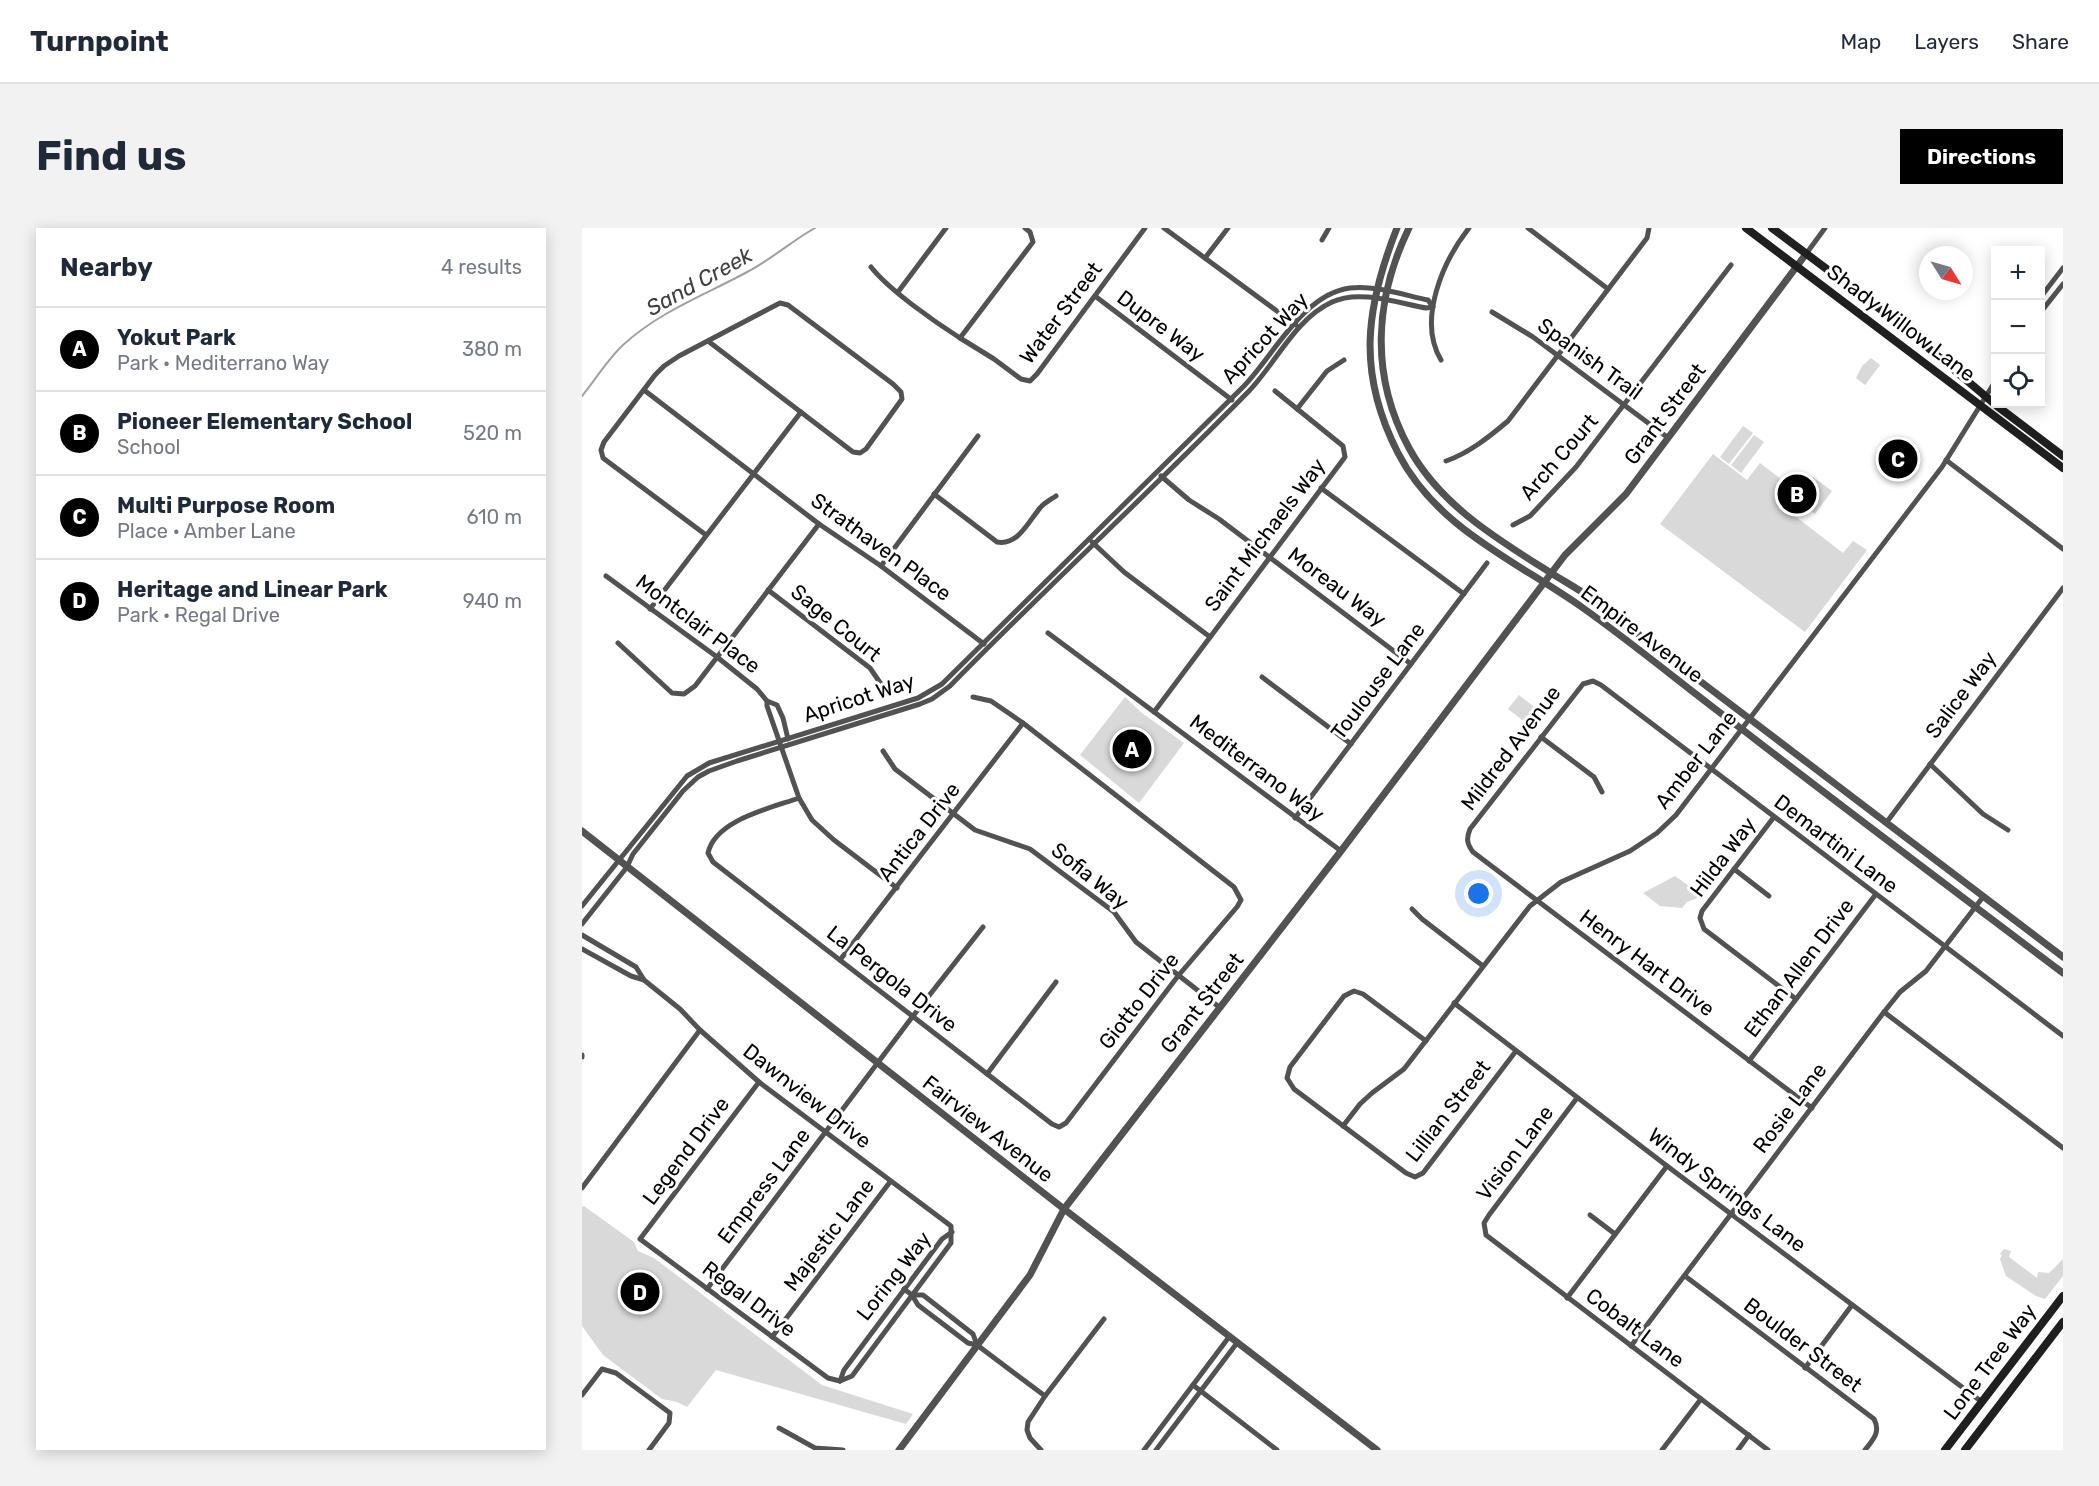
<!DOCTYPE html>
<meta charset="utf-8">
<style>
:root{--surface:#fff;--page:#f2f2f3;--text:#1f2937;--muted:#747a83;--line:#e0e1e3;--accent:#000}
body{margin:0;font-family:Rubik,sans-serif;background:var(--page);color:var(--text)}
.controls{position:absolute;right:18px;top:18px;display:grid;overflow:hidden;border-radius:0px;box-shadow:0 3px 15px #0003}
.controls button{width:54px;height:54px;display:grid;place-items:center;padding:0;border:0;border-bottom:2px solid var(--line);background:var(--surface);color:var(--text);font:30px sans-serif}
.compass{position:absolute;left:1337px;top:18px;width:54px;height:54px;border-radius:50%;background:var(--surface);box-shadow:0 3px 15px #0003;rotate:127deg}
.you{position:absolute;left:897px;top:666px;width:21px;height:21px;margin:-15px;border:4px solid #fff;border-radius:50%;background:#1a73e8;box-shadow:0 0 0 9px #1a73e833}
.badge{display:grid;place-items:center;width:39px;height:39px;border-radius:50%;background:var(--accent);color:#fff;font-size:20px;font-weight:700}
.pin{position:absolute;translate:-50% -50%;border:3px solid #fff;box-shadow:0 2px 6px #0006}
.list{margin:0;padding:0;list-style:none}
h2{display:flex;justify-content:space-between;align-items:center;height:78px;margin:0;padding:0 24px;font-size:26px}
h2 small{font-size:20px;font-weight:400;color:var(--muted)}
.list li{display:grid;grid-template-columns:39px 1fr auto;gap:18px;align-items:center;box-sizing:border-box;height:84px;padding:0 24px;border-top:2px solid var(--line)}
.list b{display:block;font-size:22px;white-space:nowrap}
.list p{margin:0;font-size:20px;white-space:nowrap;color:var(--muted)}
.list em{font-size:20px;font-style:normal;color:var(--muted)}
.icon{flex:none;width:33px;height:33px;fill:none;stroke:currentColor;stroke-width:2;stroke-linecap:round;stroke-linejoin:round}
.map{position:relative;flex:none;width:1481px;height:1222px;overflow:hidden;border-radius:0px}
header{display:flex;align-items:center;gap:36px;box-sizing:border-box;height:84px;padding:0 30px;background:var(--surface);border-bottom:2px solid var(--line)}
header strong{font-size:28px}
nav{display:flex;gap:33px;margin-inline-start:auto;font-size:21px}
.intro{display:flex;align-items:center;justify-content:space-between;box-sizing:border-box;height:144px;padding:0 36px}
h1{margin:0;font-size:42px}
.button{padding:15px 27px;border-radius:0px;background:var(--accent);color:#fff;font-size:21px;font-weight:700}
main{display:flex;gap:36px;padding:0 36px}
aside{flex:1;background:var(--surface);border-radius:0px;box-shadow:0 3px 15px #0003}
.map>svg:first-child{display:block}
.green{fill:#d9d9d9}
.lines{fill:none;stroke-linecap:round;stroke-linejoin:round}
.stream{stroke:#a0a0a0;stroke-width:2}
.minor{stroke:#525252;stroke-width:5}
.tertiary{stroke:#525252;stroke-width:7}
.secondary{stroke:#1f1f1f;stroke-width:8}
.labels{text-anchor:middle;stroke-width:6;stroke-linejoin:round;paint-order:stroke}
.street-label{font-size:21px;fill:#000;stroke:#fff}
.water-label{font-size:22px;font-style:italic;fill:#414141;stroke:#fff}
</style>
<header>
<strong>Turnpoint</strong>
<nav><a>Map</a><a>Layers</a><a>Share</a></nav>
</header>
<div class="intro"><h1>Find us</h1><a class="button">Directions</a></div>
<main>
<aside>
<h2>Nearby<small>4 results</small></h2>
<ul class="list">
<li><span class="badge">A</span><div><b>Yokut Park</b><p>Park · Mediterrano Way</p></div><em>380 m</em></li>
<li><span class="badge">B</span><div><b>Pioneer Elementary School</b><p>School</p></div><em>520 m</em></li>
<li><span class="badge">C</span><div><b>Multi Purpose Room</b><p>Place · Amber Lane</p></div><em>610 m</em></li>
<li><span class="badge">D</span><div><b>Heritage and Linear Park</b><p>Park · Regal Drive</p></div><em>940 m</em></li>
</ul>
</aside>
<div class="map">
<svg width="1481" height="1222" viewBox="0 0 1481 1222">
<rect width="100%" height="100%" fill="#fff"/>
<g class="green">
<path d="M1289,130L1298,137L1283,157L1274,150L1280,138Z"/>
<path d="M1161,198L1171,205L1147,236L1138,229Z"/>
<path d="M1172,207L1182,214L1159,245L1149,237Z"/>
<path d="M1131,226L1165,252L1178,235L1208,258L1196,275L1261,325L1271,313L1285,322L1223,404L1078,296Z"/>
<path d="M1231,249L1250,263L1233,286C1219,276 1221,262 1231,249Z"/>
<path d="M937,467L964,488L953,502L926,481Z"/>
<path d="M543,469L560,485L602,515L557,575L498,527Z"/>
<path d="M1093,648L1121,668L1105,674L1100,680L1078,678L1061,665Z"/>
<path d="M2,978L52,1014L56,1023L72,1030L240,1157L331,1186L324,1196L134,1142L105,1179L95,1174L80,1171L21,1127L0,1098V979Z"/>
<path d="M1422,1021L1429,1023L1427,1029L1455,1050L1456,1044L1467,1045L1481,1031V1048L1463,1071L1454,1068L1424,1048L1418,1031L1420,1027L1418,1026Z"/>
</g>
<g class="lines">
<path class="stream" d="M0,168C14,151 25,132 41,117C78,83 125,66 167,43C191,30 210,13 233,0"/>
<g class="minor">
<path d="M582,0L714,97"/>
<path d="M946,0L1026,61"/>
<path d="M740,12L747,0"/>
<path d="M1224,26L1243,0"/>
<path d="M623,30L646,0"/>
<path d="M289,39C307,62 353,94 378,110L451,14L448,4L443,0"/>
<path d="M316,64L364,0"/>
<path d="M513,68L650,172"/>
<path d="M1458,70L1481,40"/>
<path d="M910,84L951,109L1085,209"/>
<path d="M1458,85L1481,56"/>
<path d="M378,110L412,131L439,151L448,153L455,146L563,0"/>
<path d="M859,132C835,92 861,33 887,0"/>
<path d="M62,162L237,296L299,338L402,416"/>
<path d="M715,181L745,143L762,132"/>
<path d="M1364,232L1481,321"/>
<path d="M864,233C887,225 907,209 926,193L1065,10L1067,0"/>
<path d="M579,248L607,272L637,291L829,436"/>
<path d="M739,260L882,366"/>
<path d="M352,266L415,314C436,318 446,294 458,280C462,275 468,272 474,268"/>
<path d="M931,297L948,288L994,239L1149,37"/>
<path d="M124,307L21,230L19,222L22,214L73,147L82,138L97,128L198,75L206,77L311,156L319,164L320,171L284,221L278,225L271,224L126,113"/>
<path d="M510,314L542,344L628,409"/>
<path d="M299,338L396,208"/>
<path d="M24,348L135,429L175,461L185,473L195,477L201,490L206,511"/>
<path d="M186,362L288,440L299,456"/>
<path d="M68,381L219,184"/>
<path d="M466,405L759,623"/>
<path d="M36,415L90,465L102,466L113,458L237,296"/>
<path d="M680,449L769,516"/>
<path d="M185,473V478L217,570L230,592L252,612L315,660"/>
<path d="M572,484L763,229L761,218L693,163"/>
<path d="M959,509L1012,549L1020,564"/>
<path d="M301,523L313,541L393,602L448,621L532,684L554,714L637,779"/>
<path d="M1348,536L1401,586L1426,602"/>
<path d="M217,570C189,580 133,592 126,625L131,634L470,896L477,899L484,895L596,748L655,679L659,672L652,659L441,495L409,473L391,469"/>
<path d="M1192,589L1120,683L1118,690L1122,701L1214,771"/>
<path d="M713,590L905,335"/>
<path d="M1304,595L1481,360"/>
<path d="M1152,641L1187,668"/>
<path d="M0,678L105,548L127,535L336,470L360,456L662,158C692,127 721,66 768,60C793,57 822,67 846,72L851,79L844,80C816,75 777,61 750,74C713,91 694,135 667,163C569,263 466,358 368,458L350,471L338,476L155,533L127,543L116,549L101,563L51,626L45,639L0,696"/>
<path d="M830,681L840,691L901,738"/>
<path d="M0,707L54,739L62,752L98,781L118,802L177,854L369,998V1015L270,1148L258,1153"/>
<path d="M0,721L49,748L62,752"/>
<path d="M258,732L441,495"/>
<path d="M872,775L1085,938L1400,1174"/>
<path d="M1302,784L1481,920"/>
<path d="M844,813L781,766L772,763L762,768L708,839L705,850L712,861L824,945L833,949L841,945L934,823"/>
<path d="M0,827V829"/>
<path d="M1167,833L1294,666"/>
<path d="M405,846L474,754"/>
<path d="M177,854L58,1011L246,1150L258,1153"/>
<path d="M995,870L907,987L902,995L904,1007L1186,1222"/>
<path d="M1230,880L891,624C885,616 884,611 888,601L1001,456L1011,453L1019,457L1481,808"/>
<path d="M761,898L778,876L790,865L822,841L948,678L979,654L1048,623L1075,605L1094,587L1360,239L1414,152"/>
<path d="M0,960L118,802"/>
<path d="M1008,987L1033,1006"/>
<path d="M1103,1048L1292,1191C1299,1204 1291,1212 1283,1222"/>
<path d="M125,1061L331,788L401,699"/>
<path d="M322,1061L330,1067L336,1077L386,1115L395,1117L463,1168"/>
<path d="M330,1067H341L391,1106L395,1117"/>
<path d="M985,1070L1085,938"/>
<path d="M190,1109L308,954"/>
<path d="M1049,1118L1302,784L1318,764L1344,743L1401,669"/>
<path d="M1223,1140L1270,1077"/>
<path d="M258,1153L262,1142L360,1011L370,1004"/>
<path d="M611,1157L695,1222"/>
<path d="M0,1167L20,1141L34,1145L88,1185L87,1195L67,1222"/>
<path d="M197,1200L233,1220L261,1222"/>
<path d="M459,1222L448,1210L445,1202L446,1194L463,1168L522,1091"/>
<path d="M562,1222L647,1109"/>
<path d="M574,1222L655,1115"/>
<path d="M1080,1222L1119,1171"/>
<path d="M1156,1222L1167,1207"/>
</g>
<g class="tertiary">
<path d="M815,0C783,81 775,145 816,225C855,301 935,333 1001,380C1056,419 1107,462 1161,502C1267,584 1374,664 1481,745"/>
<path d="M827,0C792,72 788,148 827,220C858,277 915,311 969,345C983,354 997,361 1010,371C1167,490 1324,610 1481,729"/>
<path d="M0,603L482,981L795,1222"/>
<path d="M317,1222L448,1047L482,981L759,623L983,327L1044,266L1224,26"/>
</g>
<g class="secondary">
<path d="M1164,0L1481,240"/>
<path d="M1190,0L1318,96L1415,178L1481,228"/>
<path d="M1363,1222L1481,1068"/>
<path d="M1383,1222L1481,1094"/>
</g>
</g>
<g class="labels">
<g class="street-label">
<text transform="translate(479 85) rotate(-53)" y="7">Water Street</text>
<text transform="translate(1319 95) rotate(37)" y="7">Shady Willow Lane</text>
<text transform="translate(579 98) rotate(37)" y="7">Dupre Way</text>
<text transform="translate(683 110) rotate(-47)" y="7">Apricot Way</text>
<text transform="translate(1008 131) rotate(36)" y="7">Spanish Trail</text>
<text transform="translate(1083 186) rotate(-53)" y="7">Grant Street</text>
<text transform="translate(977 229) rotate(-49)" y="7">Arch Court</text>
<text transform="translate(683 307) rotate(-53)" y="7">Saint Michaels Way</text>
<text transform="translate(299 319) rotate(36)" y="7">Strathaven Place</text>
<text transform="translate(755 359) rotate(37)" y="7">Moreau Way</text>
<text transform="translate(254 395) rotate(39)" y="7">Sage Court</text>
<text transform="translate(116 396) rotate(37)" y="7">Montclair Place</text>
<text transform="translate(1060 406) rotate(37)" y="7">Empire Avenue</text>
<text transform="translate(796 453) rotate(-53)" y="7">Toulouse Lane</text>
<text transform="translate(1379 467) rotate(-53)" y="7">Salice Way</text>
<text transform="translate(277 470) rotate(-18)" y="7">Apricot Way</text>
<text transform="translate(929 520) rotate(-53)" y="7">Mildred Avenue</text>
<text transform="translate(1114 532) rotate(-52)" y="7">Amber Lane</text>
<text transform="translate(675 540) rotate(37)" y="7">Mediterrano Way</text>
<text transform="translate(337 604) rotate(-52)" y="7">Antica Drive</text>
<text transform="translate(1254 616) rotate(37)" y="7">Demartini Lane</text>
<text transform="translate(1141 629) rotate(-53)" y="7">Hilda Way</text>
<text transform="translate(508 648) rotate(39)" y="7">Sofia Way</text>
<text transform="translate(1065 735) rotate(37)" y="7">Henry Hart Drive</text>
<text transform="translate(1217 740) rotate(-53)" y="7">Ethan Allen Drive</text>
<text transform="translate(310 751) rotate(38)" y="7">La Pergola Drive</text>
<text transform="translate(557 773) rotate(-52)" y="7">Giotto Drive</text>
<text transform="translate(620 775) rotate(-52)" y="7">Grant Street</text>
<text transform="translate(225 868) rotate(38)" y="7">Dawnview Drive</text>
<text transform="translate(1208 880) rotate(-53)" y="7">Rosie Lane</text>
<text transform="translate(866 883) rotate(-52)" y="7">Lillian Street</text>
<text transform="translate(406 901) rotate(38)" y="7">Fairview Avenue</text>
<text transform="translate(104 923) rotate(-53)" y="7">Legend Drive</text>
<text transform="translate(933 925) rotate(-53)" y="7">Vision Lane</text>
<text transform="translate(182 958) rotate(-53)" y="7">Empress Lane</text>
<text transform="translate(1145 962) rotate(37)" y="7">Windy Springs Lane</text>
<text transform="translate(247 1007) rotate(-53)" y="7">Majestic Lane</text>
<text transform="translate(312 1048) rotate(-52)" y="7">Loring Way</text>
<text transform="translate(167 1071) rotate(37)" y="7">Regal Drive</text>
<text transform="translate(1053 1100) rotate(37)" y="7">Cobalt Lane</text>
<text transform="translate(1221 1117) rotate(37)" y="7">Boulder Street</text>
<text transform="translate(1408 1134) rotate(-53)" y="7">Lone Tree Way</text>
</g>
<g class="water-label">
<text transform="translate(117 53) rotate(-29)" y="8">Sand Creek</text>
</g>
</g>
</svg>
<div class="controls">
<button>+</button>
<button>−</button>
<button><svg class="icon" aria-label="locate" viewBox="0 0 24 24"><circle cx="12" cy="12" r="6"/><path d="M12 2v4M12 18v4M2 12h4M18 12h4"/></svg></button>
</div>
<svg class="compass" viewBox="-18 -18 36 36"><path d="M0-13l5 13h-10z" fill="#e53935"/><path d="M0 13l5-13h-10z" fill="#747a83"/></svg>
<div class="you"></div>
<div class="pin badge" style="left:550px;top:521px">A</div>
<div class="pin badge" style="left:1215px;top:266px">B</div>
<div class="pin badge" style="left:1316px;top:231px">C</div>
<div class="pin badge" style="left:58px;top:1064px">D</div>
</div>
</main>
